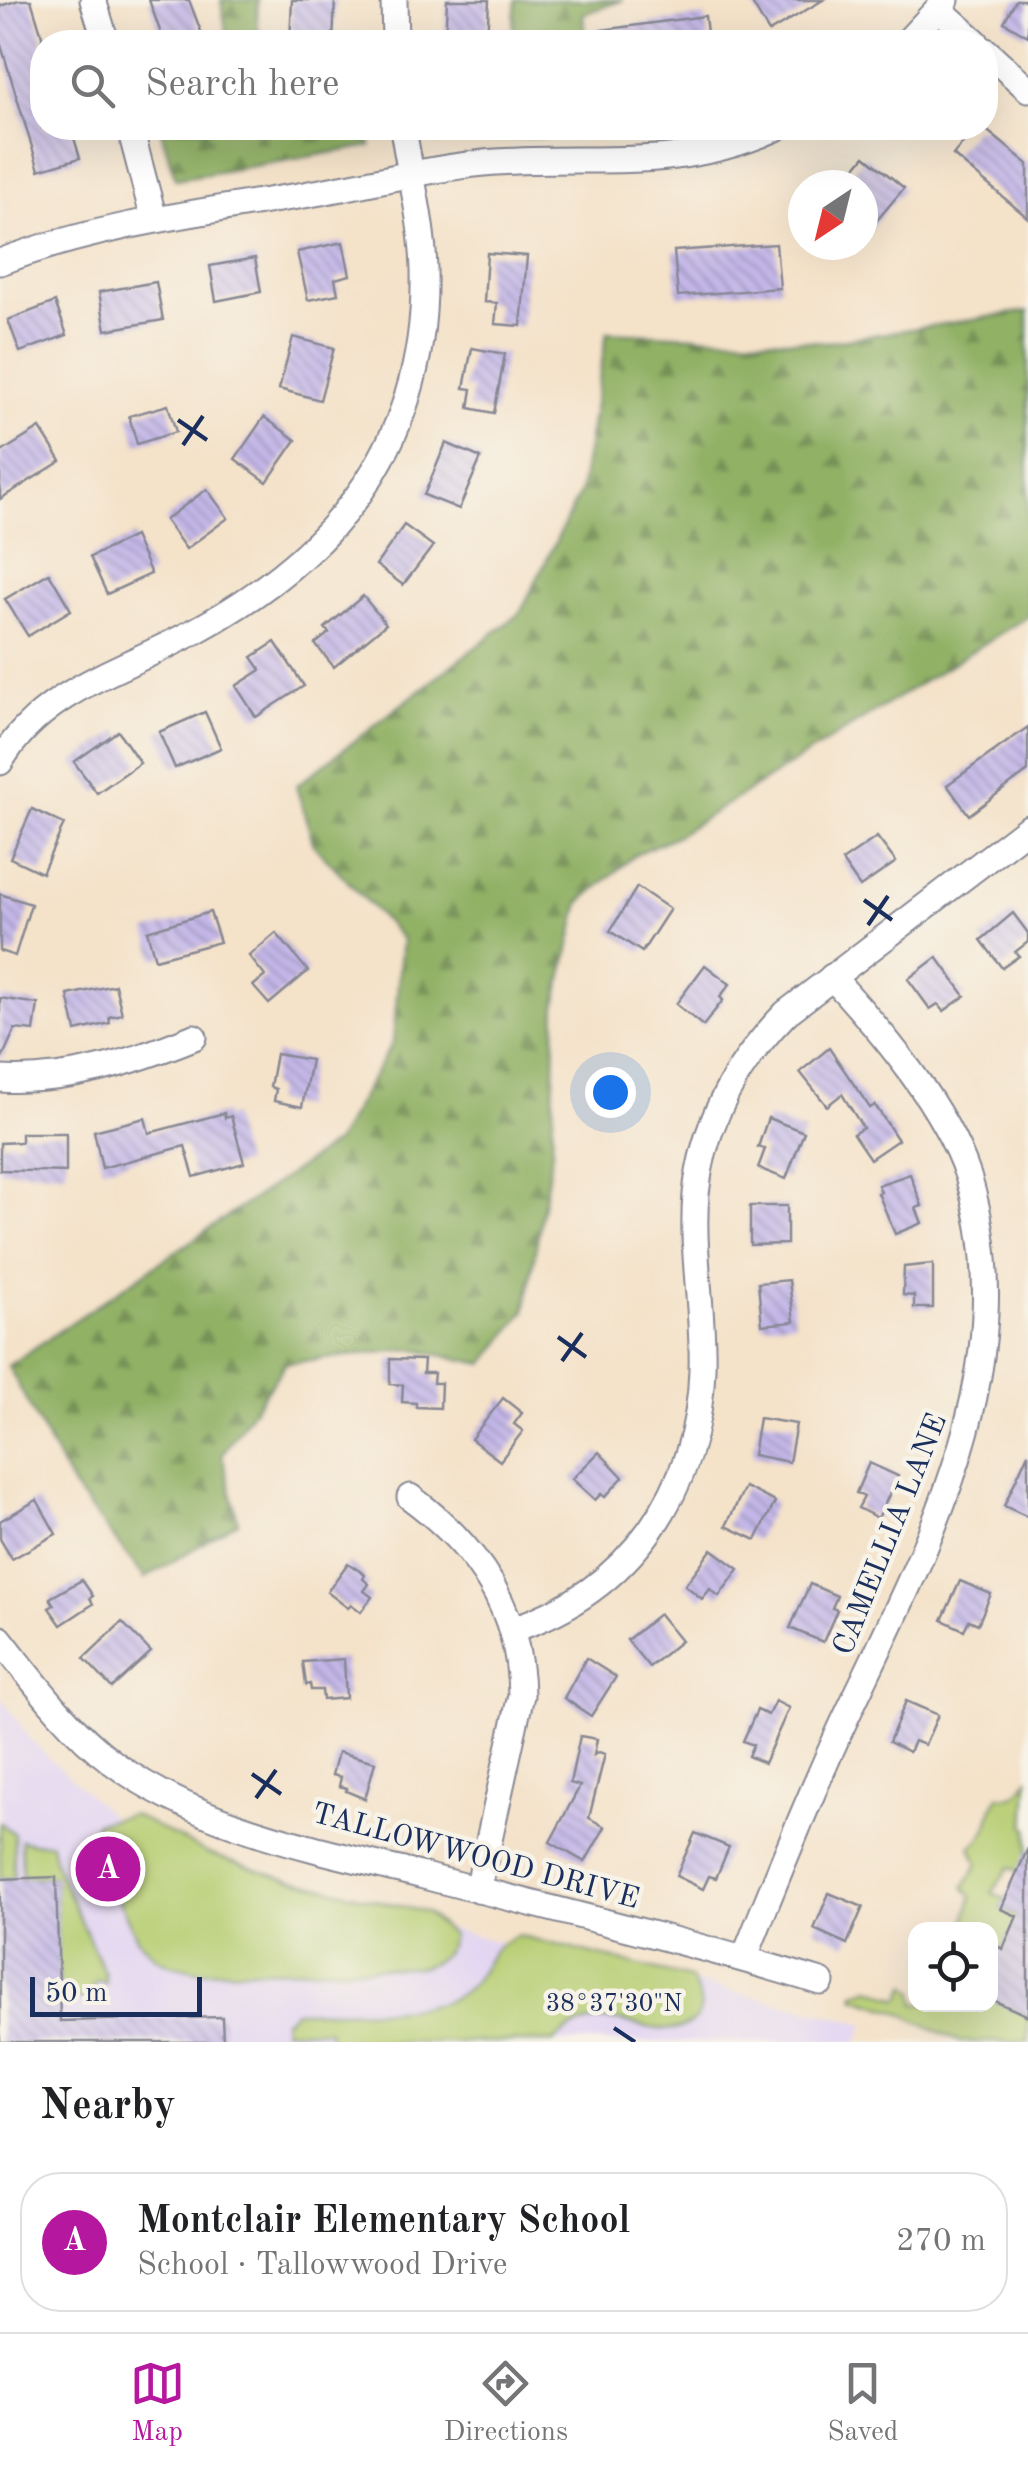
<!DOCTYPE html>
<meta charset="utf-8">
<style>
:root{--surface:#fff;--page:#f2f2f2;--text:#202124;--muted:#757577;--line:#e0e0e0;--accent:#b5179e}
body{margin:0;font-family:"Old Standard TT",serif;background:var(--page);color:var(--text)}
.controls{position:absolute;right:30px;bottom:30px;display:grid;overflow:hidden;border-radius:20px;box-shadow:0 10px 40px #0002}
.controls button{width:90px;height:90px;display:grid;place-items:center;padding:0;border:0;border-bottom:2px solid var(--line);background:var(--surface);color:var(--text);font:50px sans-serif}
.compass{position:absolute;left:788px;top:170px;width:90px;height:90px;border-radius:50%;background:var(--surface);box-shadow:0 10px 40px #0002;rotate:215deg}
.scale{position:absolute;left:30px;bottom:25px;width:172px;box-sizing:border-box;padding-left:10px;border:5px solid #1b2f5e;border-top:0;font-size:28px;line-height:35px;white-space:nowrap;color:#1b2f5e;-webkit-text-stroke:8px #f7f3e8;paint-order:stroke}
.you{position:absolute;left:610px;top:1092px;width:35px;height:35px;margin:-25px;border:8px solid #fff;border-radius:50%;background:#1a73e8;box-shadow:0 0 0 15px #1a73e833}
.badge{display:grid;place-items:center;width:65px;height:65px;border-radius:50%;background:var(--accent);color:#fff;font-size:32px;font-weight:700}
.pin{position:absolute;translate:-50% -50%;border:5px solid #fff;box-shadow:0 2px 10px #0006}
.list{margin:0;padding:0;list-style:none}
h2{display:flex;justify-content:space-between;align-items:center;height:130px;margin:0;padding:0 40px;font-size:42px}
h2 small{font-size:32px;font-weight:400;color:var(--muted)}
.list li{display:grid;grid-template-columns:65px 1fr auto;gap:30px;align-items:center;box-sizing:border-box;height:140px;margin:0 20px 20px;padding:0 20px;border:2px solid var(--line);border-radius:40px}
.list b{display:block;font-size:38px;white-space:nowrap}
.list p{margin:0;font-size:32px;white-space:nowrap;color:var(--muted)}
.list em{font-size:32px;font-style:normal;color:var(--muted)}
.icon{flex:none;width:55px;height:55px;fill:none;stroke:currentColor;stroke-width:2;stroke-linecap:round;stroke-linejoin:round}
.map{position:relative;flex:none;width:1028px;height:2042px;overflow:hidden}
.search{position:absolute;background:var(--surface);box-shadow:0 10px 40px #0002;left:30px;right:30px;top:30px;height:110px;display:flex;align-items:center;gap:25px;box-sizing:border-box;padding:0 35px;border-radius:40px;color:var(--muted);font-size:38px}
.sheet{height:290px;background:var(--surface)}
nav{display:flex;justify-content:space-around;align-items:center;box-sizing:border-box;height:140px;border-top:2px solid var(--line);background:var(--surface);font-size:28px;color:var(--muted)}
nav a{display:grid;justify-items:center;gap:5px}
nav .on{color:var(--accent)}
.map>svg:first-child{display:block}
.built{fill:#e2d4f3}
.green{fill:#b7ce73;stroke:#697e68;stroke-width:2.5}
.forest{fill:url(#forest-firs);stroke:#567062;stroke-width:2.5}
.building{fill:url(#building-back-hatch)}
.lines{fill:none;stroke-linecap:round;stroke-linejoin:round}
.minor-casing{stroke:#888894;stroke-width:29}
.minor{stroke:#fff;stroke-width:25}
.ticks{fill:none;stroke:#1b2f5e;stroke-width:4}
.labels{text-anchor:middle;stroke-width:9;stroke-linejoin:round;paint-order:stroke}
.street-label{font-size:30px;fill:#1b2f5e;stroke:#f7f3e8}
.ticks-label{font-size:25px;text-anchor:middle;fill:#1b2f5e;stroke:#f7f3e8;stroke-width:9;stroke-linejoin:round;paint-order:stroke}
</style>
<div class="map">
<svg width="1028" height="2042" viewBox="0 0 1028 2042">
<defs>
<pattern id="forest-firs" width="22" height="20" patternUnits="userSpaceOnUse" patternTransform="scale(2.5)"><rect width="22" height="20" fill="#91b165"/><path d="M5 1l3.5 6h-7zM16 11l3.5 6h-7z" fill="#769056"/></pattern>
<pattern id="building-back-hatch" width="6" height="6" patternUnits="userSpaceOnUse" patternTransform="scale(2.5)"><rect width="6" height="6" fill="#c4b7e8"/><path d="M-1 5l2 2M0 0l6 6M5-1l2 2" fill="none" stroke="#9e95bf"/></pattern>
</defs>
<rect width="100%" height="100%" fill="#f7f3e8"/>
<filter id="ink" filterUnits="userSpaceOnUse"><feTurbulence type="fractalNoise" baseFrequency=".01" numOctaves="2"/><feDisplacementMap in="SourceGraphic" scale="20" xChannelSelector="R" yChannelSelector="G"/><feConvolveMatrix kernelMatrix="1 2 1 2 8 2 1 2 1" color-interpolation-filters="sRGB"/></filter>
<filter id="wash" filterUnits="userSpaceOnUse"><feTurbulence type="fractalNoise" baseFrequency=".0048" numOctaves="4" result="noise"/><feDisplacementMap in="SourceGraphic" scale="40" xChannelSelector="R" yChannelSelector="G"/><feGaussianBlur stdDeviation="2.25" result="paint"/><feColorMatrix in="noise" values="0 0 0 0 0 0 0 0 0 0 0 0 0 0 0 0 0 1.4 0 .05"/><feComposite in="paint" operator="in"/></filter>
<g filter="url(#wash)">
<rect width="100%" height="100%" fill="#f4e2c9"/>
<path class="built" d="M0,1696L31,1741L119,1823L156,1849L524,1949L661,1974L866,2024L857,2042H0Z"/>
<g class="green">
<path d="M1028,1779L1025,1826L1028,1828V1863L1018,1871L1009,1867L992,1893L1006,1899L1001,1909L1028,1921L1008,1937L1003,1949L994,1945L991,1951L990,1930H963L972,1896L964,1887L978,1864L971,1847C996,1827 985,1815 999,1796C1018,1799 1018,1792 1028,1779Z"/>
<path d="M132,1814L209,1854L281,1877L425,1912L452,1935C449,1953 437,1964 419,1967L197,1971L169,1964L155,1957L138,1940L95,1852L91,1836L95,1823Z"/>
<path d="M0,1822L14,1834V1878L0,1879Z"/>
<path d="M21,1840L32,1843H51L55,1864L105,1974V1983L98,1980L92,1988L97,1992L83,1999L59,1997L55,1877L22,1878Z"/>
<path d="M517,1935L690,1978C698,1993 707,2006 694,2021C671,2042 631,2018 603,2020C584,2021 567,2030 553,2042H330L329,2030H283L284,2020L295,2011C334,2010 428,2015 458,1995C476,1984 481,1969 492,1953C497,1945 509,1940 517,1935Z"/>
<path d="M907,1985L915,1992L916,2004H990L991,1999L1025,2015L1028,2012V2042H960L897,2011L856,1998L855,1993L871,1988L900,1999Z"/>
</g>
<g class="forest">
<path d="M221,0H258L257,22L261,42H228Z"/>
<path d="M516,0H623L583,14L585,42H512Z"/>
<path d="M160,128H369L371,146L176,179Z"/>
<path d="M433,128H594L595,135L437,142Z"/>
<path d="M1028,311V616L676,836L636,854L580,902L556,1005L552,1152L525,1311L484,1364L411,1349L286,1363L222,1454L238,1522L145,1578L73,1487L8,1366L335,1143L393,1042L402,939L314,845L296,786L520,613L580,493L607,332L828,342Z"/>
</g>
<g id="blocks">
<g class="building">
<path d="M19,0H31L42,36V128H71L80,158L39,170L0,42V6Z"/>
<path d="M149,0H189L205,42H164Z"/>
<path d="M292,0H335L333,42H290Z"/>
<path d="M447,0H489L487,42H445Z"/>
<path d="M750,0H823L769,32Z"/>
<path d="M1016,0H1028V36L1004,22Z"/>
<path d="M705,16L708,42H595L594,31Z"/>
<path d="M975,128H984L1028,164V218L953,155Z"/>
<path d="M865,156L904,188L863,237V185H841Z"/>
<path d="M343,242L350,275L335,279L338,294L308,300L297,252Z"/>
<path d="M776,244L780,288L678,296L674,251Z"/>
<path d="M487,253L527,256L521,326L495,324L497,303L484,302Z"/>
<path d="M255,258L261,292L216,301L210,266Z"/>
<path d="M156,282L163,320L106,330L99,292Z"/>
<path d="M55,302L67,335L20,352L8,320Z"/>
<path d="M293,337L334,348L320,400L279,389Z"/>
<path d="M472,348L505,354L494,413L469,408L472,389L464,388Z"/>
<path d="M168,405L176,432L137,444L129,416Z"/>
<path d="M264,417L296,440L267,482L235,459Z"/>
<path d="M40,428L61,461L0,499V453Z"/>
<path d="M446,443L481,458L459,509L424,495Z"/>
<path d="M207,489L228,518L186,549L165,520Z"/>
<path d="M404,525L433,546L403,585L376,565Z"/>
<path d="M134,536L151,574L107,594L90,557Z"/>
<path d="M49,573L71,610L28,636L5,599Z"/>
<path d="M363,596L386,624L334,667L315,644L329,633L325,628Z"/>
<path d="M275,642L304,686L256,717L236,686L261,670L252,657Z"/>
<path d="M205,712L221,748L175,768L159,732Z"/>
<path d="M1028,727V771L969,815L947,785Z"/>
<path d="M118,731L140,763L97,793L74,762Z"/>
<path d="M32,809L64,824L42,873L10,858Z"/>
<path d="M877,837L896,862L860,887L842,861Z"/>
<path d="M637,887L670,909L642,952L610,931Z"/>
<path d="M0,894L31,904L15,956L0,951Z"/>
<path d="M210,912L220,942L155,959L147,931Z"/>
<path d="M1013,913L1028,933V942L1015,952L1019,956L1002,968L981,940Z"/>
<path d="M276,933L308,971L269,1004L253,986L265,976L249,956Z"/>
<path d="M937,957L965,996L944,1011L938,1004L930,1009L908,979Z"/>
<path d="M705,965L730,984L720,997L723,1000L703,1026L676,1004Z"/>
<path d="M115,985L122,1014L109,1017L110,1023L76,1031L68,995Z"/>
<path d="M0,998L38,1004L34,1031L15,1029L0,1063Z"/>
<path d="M829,1048L870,1108L875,1105L898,1140L870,1159L853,1134L863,1128L842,1094L827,1106L800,1072Z"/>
<path d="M276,1054L311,1060L302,1107L274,1101L276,1089L270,1087Z"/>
<path d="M224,1113L225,1118L231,1116L244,1163L194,1177L185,1146L102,1168L94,1131L145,1118L149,1133Z"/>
<path d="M768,1118L804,1132L786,1179L758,1168L765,1149L758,1147Z"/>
<path d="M21,1133H66V1172L0,1170V1143L21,1142Z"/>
<path d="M910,1174L922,1206L916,1208L922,1223L895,1234L878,1193L881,1192L878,1185Z"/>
<path d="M750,1206H787V1244L750,1245Z"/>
<path d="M933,1264V1308H914V1296L903,1295L904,1267Z"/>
<path d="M789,1280L794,1322L762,1325L758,1283Z"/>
<path d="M390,1359L424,1360L423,1373H434L433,1383H441L440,1408L416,1407V1403L402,1402L403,1385L390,1384Z"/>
<path d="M503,1398L522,1413L514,1424L523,1431L500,1461L471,1439Z"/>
<path d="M759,1418L796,1424L789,1462L753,1455Z"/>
<path d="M599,1452L623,1477L605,1497L601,1494L595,1500L572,1479Z"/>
<path d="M1028,1453V1517L1004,1506Z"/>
<path d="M869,1463L898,1476L878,1518L858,1508L864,1497L856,1493Z"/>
<path d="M745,1487L775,1502L756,1540L726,1526Z"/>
<path d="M37,1500L56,1534L12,1559L0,1539V1521Z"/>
<path d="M712,1549L739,1569L719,1596L710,1589L702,1599L685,1585Z"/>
<path d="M348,1563L365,1575L363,1579L369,1584L364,1591L372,1597L361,1612L351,1604L348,1608L327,1592Z"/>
<path d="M82,1580L93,1596L90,1598L93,1604L61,1625L49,1608L54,1605L50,1598Z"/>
<path d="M960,1581L991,1594L978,1624L969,1620L964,1630L942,1620Z"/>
<path d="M810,1584L837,1596L832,1608L837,1610L823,1642L790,1628Z"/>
<path d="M659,1614L681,1641L649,1667L627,1640Z"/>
<path d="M122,1622L151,1652L112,1688L84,1658Z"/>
<path d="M586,1658L616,1677L591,1716L564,1698Z"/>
<path d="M344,1659L346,1698L323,1700L322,1690H311L310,1684L306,1685L303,1662Z"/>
<path d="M775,1701L789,1708L764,1763L748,1756L753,1745L743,1741L757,1710L768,1715Z"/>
<path d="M906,1701L938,1715L925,1745L914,1741L909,1752L889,1742Z"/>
<path d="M580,1736L597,1739L594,1755L599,1752L605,1754L589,1818L605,1827L585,1862L550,1842L580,1786L570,1783Z"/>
<path d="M338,1752L375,1762L365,1799L346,1791L347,1788L339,1786L341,1777L332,1775Z"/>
<path d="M695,1833L729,1847L716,1878L709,1876L703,1889L676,1876Z"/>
<path d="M1028,1848V2016L990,1999V1943L1003,1949L1017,1916L1001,1909Z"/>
<path d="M56,1877L60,2021L222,2017L223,2042H0V1879Z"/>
<path d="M829,1893L863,1907L847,1944L814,1929Z"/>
</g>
</g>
</g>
<g filter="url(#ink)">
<use href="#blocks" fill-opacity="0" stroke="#888894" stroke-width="2.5"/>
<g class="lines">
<g class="minor-casing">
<g id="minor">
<path d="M93,0L106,42"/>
<path d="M394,0L395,42"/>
<path d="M939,9L976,42"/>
<path d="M907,42L946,0"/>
<path d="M986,51L1028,89"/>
<path d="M130,128L154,219"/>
<path d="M0,262C98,225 202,212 304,195C364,185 424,169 484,163C590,153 673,175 776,128"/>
<path d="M0,762C37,697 109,674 172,643C327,566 428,452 424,270C423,223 410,175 403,128"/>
<path d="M0,1079C68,1083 132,1062 194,1037"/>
<path d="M410,1497C478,1547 520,1610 521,1695L478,1890"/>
<path d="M513,1629C630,1591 699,1489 702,1369C704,1311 691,1252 696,1194C703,1123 737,1063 786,1013L1028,828"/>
<path d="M0,1639C34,1682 68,1729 112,1762C200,1828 320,1850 424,1876C557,1910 690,1942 821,1982"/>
<path d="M744,1959C775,1881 806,1804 841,1728C921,1557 1028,1370 968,1176C945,1106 881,1031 832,977"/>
</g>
</g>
<use href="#minor" class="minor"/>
</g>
</g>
<path class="ticks" d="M178,420L207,440M183,445L203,416M864,900L892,920M868,925L888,896M558,1337L586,1357M562,1361L582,1333M252,1774L281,1794M256,1798L276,1770M614,2028L635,2042"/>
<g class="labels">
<g class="street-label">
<text transform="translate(889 1534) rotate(-68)" y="10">CAMELLIA LANE</text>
<text transform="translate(476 1855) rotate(15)" y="10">TALLOWWOOD DRIVE</text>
</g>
</g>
<g class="ticks-label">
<text x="614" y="2011">38°37'30"N</text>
</g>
</svg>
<div class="controls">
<button><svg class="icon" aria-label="locate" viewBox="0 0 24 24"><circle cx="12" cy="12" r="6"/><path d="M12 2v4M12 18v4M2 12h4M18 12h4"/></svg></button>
</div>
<svg class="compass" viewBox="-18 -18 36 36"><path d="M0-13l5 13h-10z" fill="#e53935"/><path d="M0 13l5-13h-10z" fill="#757577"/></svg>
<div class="scale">50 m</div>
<div class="you"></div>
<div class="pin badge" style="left:108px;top:1869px">A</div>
<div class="search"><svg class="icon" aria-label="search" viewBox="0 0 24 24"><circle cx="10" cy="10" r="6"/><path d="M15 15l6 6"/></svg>Search here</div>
</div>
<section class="sheet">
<h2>Nearby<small></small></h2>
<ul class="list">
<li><span class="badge">A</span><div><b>Montclair Elementary School</b><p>School · Tallowwood Drive</p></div><em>270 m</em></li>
</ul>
</section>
<nav>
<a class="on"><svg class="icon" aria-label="map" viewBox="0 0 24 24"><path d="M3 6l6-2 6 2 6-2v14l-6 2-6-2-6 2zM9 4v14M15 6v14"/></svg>Map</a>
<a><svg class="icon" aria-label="directions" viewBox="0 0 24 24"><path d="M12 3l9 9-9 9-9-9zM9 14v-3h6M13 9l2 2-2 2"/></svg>Directions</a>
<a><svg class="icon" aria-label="saved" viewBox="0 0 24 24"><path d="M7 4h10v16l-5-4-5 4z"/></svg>Saved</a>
</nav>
